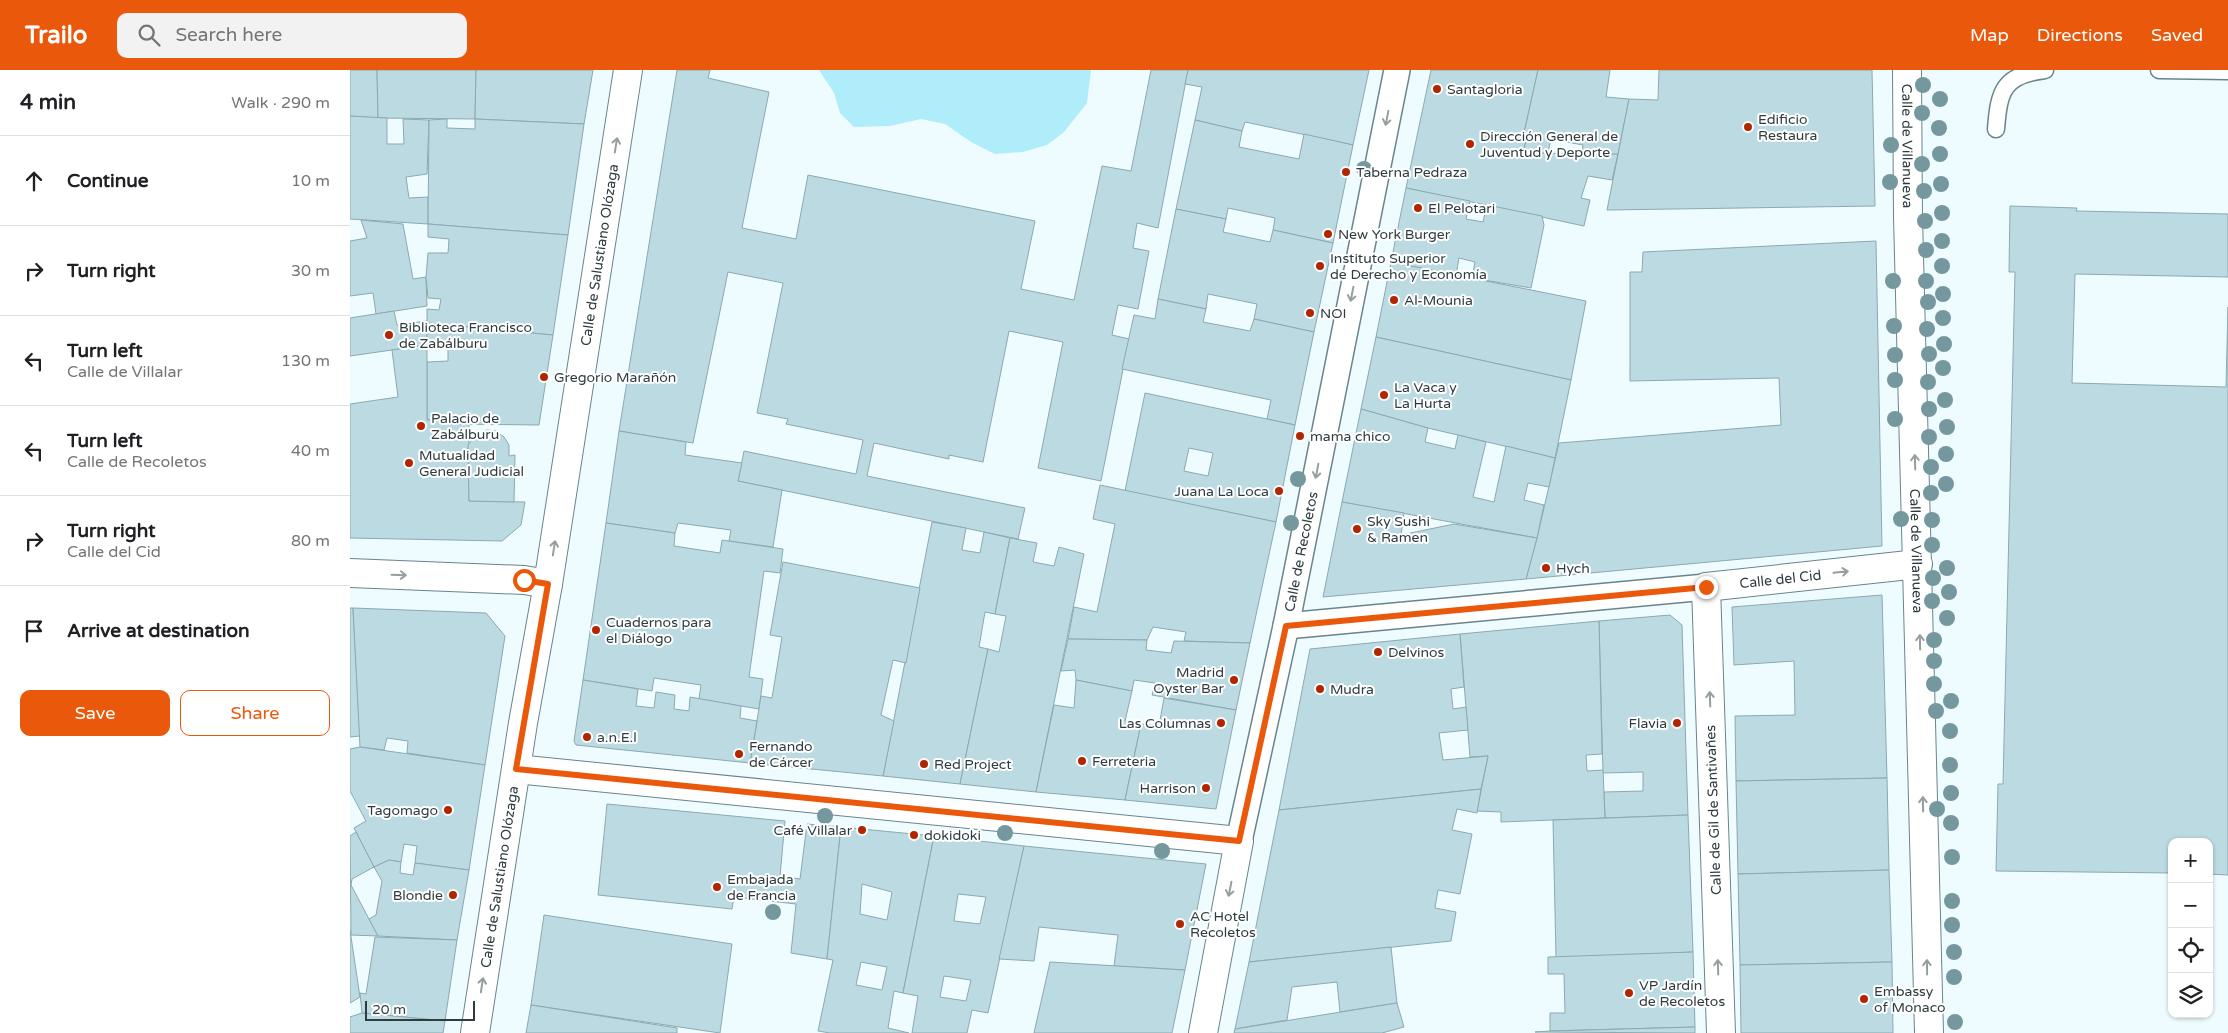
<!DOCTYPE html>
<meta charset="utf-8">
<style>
:root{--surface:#fff;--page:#f2f2f2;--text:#202124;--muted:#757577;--line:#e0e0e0;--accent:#ea580c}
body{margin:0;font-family:"Varela Round",sans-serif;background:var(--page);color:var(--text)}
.controls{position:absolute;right:15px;bottom:15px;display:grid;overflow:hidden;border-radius:10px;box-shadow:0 1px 4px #0004}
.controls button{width:45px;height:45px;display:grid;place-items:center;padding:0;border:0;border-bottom:1px solid var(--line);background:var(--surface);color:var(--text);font:25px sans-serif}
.scale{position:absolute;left:15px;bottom:12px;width:110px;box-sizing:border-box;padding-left:5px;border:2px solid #2f3c3f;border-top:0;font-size:14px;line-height:18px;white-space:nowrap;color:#2f3c3f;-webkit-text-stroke:4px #fff;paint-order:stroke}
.stop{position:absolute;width:15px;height:15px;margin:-11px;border:4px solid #ea580c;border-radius:50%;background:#fff}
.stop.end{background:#ea580c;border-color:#fff;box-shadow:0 1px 5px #0008}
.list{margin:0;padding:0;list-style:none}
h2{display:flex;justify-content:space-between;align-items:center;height:65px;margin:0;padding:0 20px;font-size:21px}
h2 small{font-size:16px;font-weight:400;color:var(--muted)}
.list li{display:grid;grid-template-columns:32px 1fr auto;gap:15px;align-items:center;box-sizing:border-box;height:90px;padding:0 20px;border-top:1px solid var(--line)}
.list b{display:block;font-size:19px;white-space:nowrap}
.list p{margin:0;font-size:16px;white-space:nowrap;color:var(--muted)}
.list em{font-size:16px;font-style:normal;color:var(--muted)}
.actions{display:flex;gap:10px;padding:15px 20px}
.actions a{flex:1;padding:11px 0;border:1px solid var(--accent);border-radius:10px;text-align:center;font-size:18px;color:var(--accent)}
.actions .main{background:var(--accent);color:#fff}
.icon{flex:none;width:28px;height:28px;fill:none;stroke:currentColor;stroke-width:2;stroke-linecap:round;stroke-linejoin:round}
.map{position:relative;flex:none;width:1878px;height:963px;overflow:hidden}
header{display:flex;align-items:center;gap:30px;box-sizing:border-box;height:70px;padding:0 25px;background:var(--accent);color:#fff}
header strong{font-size:24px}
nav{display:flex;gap:28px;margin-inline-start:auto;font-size:18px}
.search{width:350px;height:45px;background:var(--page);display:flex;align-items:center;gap:12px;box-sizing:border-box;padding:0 18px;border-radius:10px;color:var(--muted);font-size:19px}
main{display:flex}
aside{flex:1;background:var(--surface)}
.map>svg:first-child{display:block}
.green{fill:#b0edfb}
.building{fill:#bbdae2;stroke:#8ba9b0;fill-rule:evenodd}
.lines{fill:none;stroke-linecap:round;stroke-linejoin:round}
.service-casing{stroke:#68858c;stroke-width:19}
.pedestrian-casing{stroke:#68858c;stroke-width:28}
.minor-casing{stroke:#68858c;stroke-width:30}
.service{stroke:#fff;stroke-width:16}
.pedestrian{stroke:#fff;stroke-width:25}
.minor{stroke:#fff;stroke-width:28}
.tree{fill:#75979e}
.oneway{stroke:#979e9f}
.route{stroke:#ea580c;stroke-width:6}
.poi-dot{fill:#b12600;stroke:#fff;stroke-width:2}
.labels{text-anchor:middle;stroke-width:4;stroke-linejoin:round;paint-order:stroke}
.poi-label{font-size:14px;fill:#2f3c3f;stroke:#fff;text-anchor:start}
.street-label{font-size:14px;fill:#2f3c3f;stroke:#fff}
</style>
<header>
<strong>Trailo</strong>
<div class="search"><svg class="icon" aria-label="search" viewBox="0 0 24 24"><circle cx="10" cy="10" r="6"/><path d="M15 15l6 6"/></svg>Search here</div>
<nav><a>Map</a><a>Directions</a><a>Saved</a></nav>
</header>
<main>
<aside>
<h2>4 min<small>Walk · 290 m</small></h2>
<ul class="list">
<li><svg class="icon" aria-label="ahead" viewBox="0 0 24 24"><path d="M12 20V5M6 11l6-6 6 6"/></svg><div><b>Continue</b></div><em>10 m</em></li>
<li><svg class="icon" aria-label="right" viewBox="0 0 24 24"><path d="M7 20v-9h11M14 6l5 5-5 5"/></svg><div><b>Turn right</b></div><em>30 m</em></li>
<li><svg class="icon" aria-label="left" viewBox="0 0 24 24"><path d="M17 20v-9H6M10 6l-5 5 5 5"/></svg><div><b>Turn left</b><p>Calle de Villalar</p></div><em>130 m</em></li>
<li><svg class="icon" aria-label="left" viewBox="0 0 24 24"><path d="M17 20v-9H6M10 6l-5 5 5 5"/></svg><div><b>Turn left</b><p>Calle de Recoletos</p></div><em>40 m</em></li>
<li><svg class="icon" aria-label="right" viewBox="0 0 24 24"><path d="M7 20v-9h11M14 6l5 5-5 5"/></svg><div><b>Turn right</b><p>Calle del Cid</p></div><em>80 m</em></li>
<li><svg class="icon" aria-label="arrive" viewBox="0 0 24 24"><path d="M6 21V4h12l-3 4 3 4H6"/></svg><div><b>Arrive at destination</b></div></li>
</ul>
<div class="actions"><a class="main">Save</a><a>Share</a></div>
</aside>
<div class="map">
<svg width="1878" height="963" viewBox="0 0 1878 963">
<rect width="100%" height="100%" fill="#effcff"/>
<path class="green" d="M469,0H741L737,33L714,62L697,75L673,82L645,84L621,72L595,54L571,49L540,56L504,57L490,43L484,23Z"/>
<g class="building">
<path d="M0,0H27L28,48L0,46Z"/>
<path d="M27,0H126L125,49L28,48Z"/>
<path d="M126,0H243L234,54L125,49Z"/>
<path d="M327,0H360L358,8L419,22L392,158L446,169L458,105L685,151L671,219L724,230L752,96L781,101L801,0H838L808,158L787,153L783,178L799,181L788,239L768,235L762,265L779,269L751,411L688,398L713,272L659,261L633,392L599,385V389L524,373L517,406L675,438L668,469L388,411L394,381L506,404L513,370L436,354L438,349L407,343L433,213L378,202L343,373L269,361Z"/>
<path d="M838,0H1019L1003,75L895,52L892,61L845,50L852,17L835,14Z"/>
<path d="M1081,0H1188L1174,63L1177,66L1173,83L1268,84L1262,110L1238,106L1231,128L1240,130L1234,156L1056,118Z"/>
<path d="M1188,0H1260L1256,27L1279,29L1268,84H1232L1233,75L1201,69L1198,83H1173L1177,66L1174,63Z"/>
<path d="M1309,0H1522L1525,136L1257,140L1279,29L1308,30Z"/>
<path d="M0,46L37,48V74H54L53,49L79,50L77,104L56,107L59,128L78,127V154L0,149Z"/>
<path d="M97,49V58L125,59V49L234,54L218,165L78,154L79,50Z"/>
<path d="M845,50L892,61L889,77L949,89L954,64L1003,75L983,173L923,160L925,148L878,138L876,149L826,139Z"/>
<path d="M1056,118L1120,131L1116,149L1133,152L1137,135L1192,146L1194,155L1181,218L1122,208L1125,192L1109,188L1106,205L1041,192Z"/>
<path d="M1660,136L1727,138L1726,141L1878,144V207L1725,204L1722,313L1876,317L1878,237V805L1859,804V772H1822V803L1646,801L1648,714H1653L1665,202H1659Z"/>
<path d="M826,139L876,149L873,162L920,172L923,160L983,173L964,262L904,249L907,234L858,224L856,239L808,229Z"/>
<path d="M11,150L53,154L63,209L76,207L77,236L26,244L23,223L0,226V171L17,168Z"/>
<path d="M78,154L218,165L203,265L77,253V239L89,240L91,229L78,228L76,207L78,183H98L99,169L78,167Z"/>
<path d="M1526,171L1532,476L1176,509L1187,468L1209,373L1431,355L1429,308L1280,311V202H1292L1293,182Z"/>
<path d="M1041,192L1236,231L1221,310L1026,267Z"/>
<path d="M808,229L856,239L853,252L900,261L904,249L964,262L945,355L917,349L921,330L772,299L784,245L805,249Z"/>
<path d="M44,241L47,255L77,251V275L0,286V248Z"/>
<path d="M77,253L203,265L189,355L101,354L98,350H77V292L98,291V276L77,275Z"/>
<path d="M1026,267L1221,310L1205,388L1078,358L1011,339Z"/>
<path d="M77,275V350H98L101,354H119V431L175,432L171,455L152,471L0,468V334L48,327L42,280Z"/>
<path d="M795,323L945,355L926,452L775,421ZM839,378L863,383L858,406L834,401Z"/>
<path d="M1011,339L1078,358L1075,372L1105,379L1108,365L1136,372L1123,427L1144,432L1156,376L1205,388L1199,417L1178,413L1174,430L1194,435L1187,468L992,432Z"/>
<path d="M137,360L146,361L154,367L159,375V386L165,385L164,432L119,431L118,375L128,363Z"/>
<path d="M269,361L336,372L335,385L392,393L388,411L432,420L423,477L379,471L381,460L328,453L325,463L256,453Z"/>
<path d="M750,415L926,452L900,573L834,571L836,562L803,557L797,570L718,569L724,537L747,542L765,454L743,449Z"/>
<path d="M992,432L1054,443L1051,465L1104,454L1187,468L1176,509L973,527Z"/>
<path d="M582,452L616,458L612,480L630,483L634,462L660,468L645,544L635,542L629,577L638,579L610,714L533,706Z"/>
<path d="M256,453L325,463L324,476L370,483L372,470L433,479L430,503L414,501L399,607L413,609L409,639L349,629L351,615L304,608L302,621L233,610Z"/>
<path d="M660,468L687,473L683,492L704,496L709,477L734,484L686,722L610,714L638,579L649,582L656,546L645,544Z"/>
<path d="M433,492L570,518L556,593L543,590L531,645L544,651L533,706L400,693L411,626L422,628L432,567L420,565Z"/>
<path d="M1532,525L1537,708L1386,711L1385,646L1445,645L1444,591L1384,595L1382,537Z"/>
<path d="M0,538H3L10,666L0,667Z"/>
<path d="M3,538L136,543L155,566L135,695L57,683L58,671L37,668L34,680L10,677Z"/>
<path d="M1320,545L1332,555L1338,745L1255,748L1254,722L1293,721V702L1253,703L1249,551Z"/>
<path d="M1249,551L1252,684L1236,685L1237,701L1253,700L1255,748L1151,752V742L1127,741L1138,686L1120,687L1110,564Z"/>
<path d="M1110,564L1114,617L1101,619L1103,639L1116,637L1118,660L1089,663L1093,690L1138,686L1131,719L929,740L960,579Z"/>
<path d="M718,569L797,570L796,580L821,583L824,571L900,573L886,640L802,625L805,613L784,610L782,621L726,610L725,600L711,601Z"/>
<path d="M233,610L288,619L286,636L304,638L306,622L325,625L324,639L339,641L340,627L391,636L390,648L407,651L400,693L226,675L224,671Z"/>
<path d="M726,610L782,621L775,651L791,654L775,730L686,722L704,635L724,638Z"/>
<path d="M814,628L886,640L866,739L775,730L791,654L809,656Z"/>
<path d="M10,677L135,695L119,800L65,793L67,776L54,774L51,792L39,790L24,797L4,758L16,751L0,721V679Z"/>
<path d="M1537,708L1539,800L1388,804L1386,711Z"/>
<path d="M1131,719L1127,743L1107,739L1102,760L1122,764L1110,824L1088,820L1085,838L1106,842L1101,871L899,892L929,740Z"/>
<path d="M257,734L435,751L430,806L450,809L457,754L491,757L477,889L441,883L446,834L384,827L382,839L248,825Z"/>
<path d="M1338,745L1343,882L1206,888L1203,750Z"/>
<path d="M491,757L584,766L553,923L544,921L538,958L559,963H480L468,961L483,890L477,889ZM512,814L542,822L537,850L510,844ZM511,892L537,897L532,920L506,915Z"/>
<path d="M6,762L24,797L2,809L1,815L28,866L1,865L0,766Z"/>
<path d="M584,766L674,776L638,943L622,940L617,963H562L568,926L553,923ZM608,824L636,827L630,854L604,851ZM594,906L621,910L616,931L590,927Z"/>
<path d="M674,776L856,794L835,900L764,896L768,865L689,857L684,891L649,889Z"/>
<path d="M39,790L51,792L50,803L63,805L65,793L119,800L107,870L28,866L19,849L26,845L32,811L24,797Z"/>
<path d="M1539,800L1542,892L1390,895L1388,804Z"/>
<path d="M194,845L382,874L370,963L181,935Z"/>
<path d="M0,860L10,927L0,933Z"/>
<path d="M25,867L107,870L95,951L12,943L10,923L16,924Z"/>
<path d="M1041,877L1047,933L990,942L987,912L942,917L937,950L885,959L899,892Z"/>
<path d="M1343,882L1345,957L1200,961V943H1215L1214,904H1198V887Z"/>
<path d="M700,892L835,900L822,963H684Z"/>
<path d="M1542,892L1543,963H1391L1390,895Z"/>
<path d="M1047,933L1054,957L1032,963H884L885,959Z"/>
<path d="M181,935L327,958V963H176Z"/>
<path d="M12,943L95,951L93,963H0V947Z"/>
<path d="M1345,957V963L1185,962L1200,961Z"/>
</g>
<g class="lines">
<g class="service-casing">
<g id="service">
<path d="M1809,0L1878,1"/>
<path d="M1646,59C1649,21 1653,5 1695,0"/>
</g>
</g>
<g class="pedestrian-casing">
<g id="pedestrian">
<path d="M936,556L1356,517"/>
<path id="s1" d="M889,771L936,556L1047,0"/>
</g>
</g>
<g class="minor-casing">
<g id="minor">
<path id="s2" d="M1557,0L1558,147L1579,963"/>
<path d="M0,503L174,510L198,514"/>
<path d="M166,699L889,771L853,963"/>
<path id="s3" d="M125,963L173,653L198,514L278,0"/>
<path id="s4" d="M1371,963L1356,517L1568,494"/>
</g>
</g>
<use href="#service" class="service"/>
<use href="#pedestrian" class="pedestrian"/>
<use href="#minor" class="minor"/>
</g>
<g class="tree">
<circle cx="1573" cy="15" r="8"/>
<circle cx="1590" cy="29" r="8"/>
<circle cx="1572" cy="43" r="8"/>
<circle cx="1589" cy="58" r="8"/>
<circle cx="1541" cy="75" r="8"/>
<circle cx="1590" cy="84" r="8"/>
<circle cx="1572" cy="94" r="8"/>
<circle cx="1014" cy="99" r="8"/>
<circle cx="1540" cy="112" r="8"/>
<circle cx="1591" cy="114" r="8"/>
<circle cx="1574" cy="121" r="8"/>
<circle cx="1592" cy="143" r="8"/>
<circle cx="1575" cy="151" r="8"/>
<circle cx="1592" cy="171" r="8"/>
<circle cx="1576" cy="180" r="8"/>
<circle cx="1592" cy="196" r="8"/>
<circle cx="1543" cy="211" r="8"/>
<circle cx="1576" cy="211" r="8"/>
<circle cx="1593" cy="224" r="8"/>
<circle cx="1578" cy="232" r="8"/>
<circle cx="1593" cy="248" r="8"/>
<circle cx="1544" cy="256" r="8"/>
<circle cx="1577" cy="259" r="8"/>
<circle cx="1594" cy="274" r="8"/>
<circle cx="1579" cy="284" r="8"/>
<circle cx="1545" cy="285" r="8"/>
<circle cx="1593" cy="298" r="8"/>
<circle cx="1545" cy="310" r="8"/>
<circle cx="1578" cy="312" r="8"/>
<circle cx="1595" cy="330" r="8"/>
<circle cx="1579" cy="339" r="8"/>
<circle cx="1545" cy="349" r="8"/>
<circle cx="1597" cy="357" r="8"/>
<circle cx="1579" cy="367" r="8"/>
<circle cx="1596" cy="384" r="8"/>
<circle cx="1581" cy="397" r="8"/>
<circle cx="948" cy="409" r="8"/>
<circle cx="1596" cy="414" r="8"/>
<circle cx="1581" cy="423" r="8"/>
<circle cx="1551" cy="449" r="8"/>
<circle cx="1582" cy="450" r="8"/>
<circle cx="941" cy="453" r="8"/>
<circle cx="1582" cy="475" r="8"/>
<circle cx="1597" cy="498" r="8"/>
<circle cx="1583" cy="508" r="8"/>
<circle cx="1599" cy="522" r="8"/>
<circle cx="1582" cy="531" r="8"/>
<circle cx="1597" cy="548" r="8"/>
<circle cx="1584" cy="570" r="8"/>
<circle cx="1584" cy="591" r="8"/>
<circle cx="1584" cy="614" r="8"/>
<circle cx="1601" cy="631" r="8"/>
<circle cx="1586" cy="641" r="8"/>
<circle cx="1600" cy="661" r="8"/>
<circle cx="1600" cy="695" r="8"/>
<circle cx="1601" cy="723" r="8"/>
<circle cx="1587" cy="739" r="8"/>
<circle cx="475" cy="746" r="8"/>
<circle cx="1601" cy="753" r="8"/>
<circle cx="655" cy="763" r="8"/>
<circle cx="812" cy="781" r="8"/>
<circle cx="1602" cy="787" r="8"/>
<circle cx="1602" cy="831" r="8"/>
<circle cx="423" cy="842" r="8"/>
<circle cx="1602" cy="855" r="8"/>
<circle cx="1604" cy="882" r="8"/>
<circle cx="1604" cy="907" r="8"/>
<circle cx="1605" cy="952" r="8"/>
</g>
<defs><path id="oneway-shaft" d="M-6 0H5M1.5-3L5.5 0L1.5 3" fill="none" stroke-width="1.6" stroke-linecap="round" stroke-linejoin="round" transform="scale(1.25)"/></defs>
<g class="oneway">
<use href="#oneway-shaft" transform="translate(1037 48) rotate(101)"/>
<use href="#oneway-shaft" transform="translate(266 75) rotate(-81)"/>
<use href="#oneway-shaft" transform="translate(1002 224) rotate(101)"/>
<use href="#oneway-shaft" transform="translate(1565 392) rotate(-92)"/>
<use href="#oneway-shaft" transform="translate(967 401) rotate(101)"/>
<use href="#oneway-shaft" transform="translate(204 478) rotate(-81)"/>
<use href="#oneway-shaft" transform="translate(1491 502) rotate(-6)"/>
<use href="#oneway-shaft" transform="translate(49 505) rotate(2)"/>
<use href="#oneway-shaft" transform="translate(1570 572) rotate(-91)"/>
<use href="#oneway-shaft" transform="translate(1360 629) rotate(-92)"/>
<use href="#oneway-shaft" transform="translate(1573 734) rotate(-91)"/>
<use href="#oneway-shaft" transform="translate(880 819) rotate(101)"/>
<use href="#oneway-shaft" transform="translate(1368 897) rotate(-92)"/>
<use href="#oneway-shaft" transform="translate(1577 897) rotate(-91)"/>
<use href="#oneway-shaft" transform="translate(132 915) rotate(-81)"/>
</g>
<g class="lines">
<path class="route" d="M174,510L198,514L166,699L889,771L936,556L1356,517"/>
</g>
<g class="poi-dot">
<circle cx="1087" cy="19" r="5"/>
<circle cx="1398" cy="57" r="5"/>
<circle cx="1120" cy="74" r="5"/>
<circle cx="996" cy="102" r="5"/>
<circle cx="1068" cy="138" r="5"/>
<circle cx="978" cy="164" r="5"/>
<circle cx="970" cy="196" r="5"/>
<circle cx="1044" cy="230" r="5"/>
<circle cx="960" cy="243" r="5"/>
<circle cx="39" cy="265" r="5"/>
<circle cx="194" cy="307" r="5"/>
<circle cx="1034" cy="325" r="5"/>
<circle cx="71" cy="356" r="5"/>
<circle cx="950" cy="366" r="5"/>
<circle cx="59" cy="393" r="5"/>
<circle cx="929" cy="421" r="5"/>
<circle cx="1007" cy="459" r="5"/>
<circle cx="1196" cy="498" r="5"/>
<circle cx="246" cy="560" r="5"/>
<circle cx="1028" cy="582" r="5"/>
<circle cx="884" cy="610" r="5"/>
<circle cx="970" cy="619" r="5"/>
<circle cx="871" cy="653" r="5"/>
<circle cx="1327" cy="653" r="5"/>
<circle cx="237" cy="667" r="5"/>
<circle cx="389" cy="684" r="5"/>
<circle cx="732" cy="691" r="5"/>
<circle cx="574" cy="694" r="5"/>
<circle cx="856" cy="718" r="5"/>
<circle cx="98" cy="740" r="5"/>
<circle cx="512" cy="760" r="5"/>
<circle cx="564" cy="765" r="5"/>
<circle cx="367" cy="817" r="5"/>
<circle cx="103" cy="825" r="5"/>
<circle cx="830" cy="854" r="5"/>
<circle cx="1279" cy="923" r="5"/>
<circle cx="1514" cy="929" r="5"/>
</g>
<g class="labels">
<g class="poi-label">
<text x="1097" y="24">Santagloria</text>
<text x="1408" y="54">Edificio<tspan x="1408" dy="16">Restaura</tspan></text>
<text x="1130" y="71">Dirección General de<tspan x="1130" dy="16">Juventud y Deporte</tspan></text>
<text x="1006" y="107">Taberna Pedraza</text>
<text x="1078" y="143">El Pelotari</text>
<text x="988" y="169">New York Burger</text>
<text x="980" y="193">Instituto Superior<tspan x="980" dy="16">de Derecho y Economía</tspan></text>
<text x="1054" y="235">Al-Mounia</text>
<text x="970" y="248">NOI</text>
<text x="49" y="262">Biblioteca Francisco<tspan x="49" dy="16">de Zabálburu</tspan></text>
<text x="204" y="312">Gregorio Marañón</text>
<text x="1044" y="322">La Vaca y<tspan x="1044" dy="16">La Hurta</tspan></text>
<text x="81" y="353">Palacio de<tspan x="81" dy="16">Zabálburu</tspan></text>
<text x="960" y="371">mama chico</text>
<text x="69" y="390">Mutualidad<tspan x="69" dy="16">General Judicial</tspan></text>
<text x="919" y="426" text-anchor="end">Juana La Loca</text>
<text x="1017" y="456">Sky Sushi<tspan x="1017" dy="16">&amp; Ramen</tspan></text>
<text x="1206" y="503">Hych</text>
<text x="256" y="557">Cuadernos para<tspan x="256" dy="16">el Diálogo</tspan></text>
<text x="1038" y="587">Delvinos</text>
<text x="874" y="607" text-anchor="end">Madrid<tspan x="874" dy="16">Oyster Bar</tspan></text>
<text x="980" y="624">Mudra</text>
<text x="861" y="658" text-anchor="end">Las Columnas</text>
<text x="1317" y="658" text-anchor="end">Flavia</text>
<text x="247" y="672">a.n.E.l</text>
<text x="399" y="681">Fernando<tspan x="399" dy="16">de Cárcer</tspan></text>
<text x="742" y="696">Ferreteria</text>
<text x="584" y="699">Red Project</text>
<text x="846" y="723" text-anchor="end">Harrison</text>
<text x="88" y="745" text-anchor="end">Tagomago</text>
<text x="502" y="765" text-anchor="end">Café Villalar</text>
<text x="574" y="770">dokidoki</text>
<text x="377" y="814">Embajada<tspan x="377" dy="16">de Francia</tspan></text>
<text x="93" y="830" text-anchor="end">Blondie</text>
<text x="840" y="851">AC Hotel<tspan x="840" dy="16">Recoletos</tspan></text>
<text x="1289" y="920">VP Jardín<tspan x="1289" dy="16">de Recoletos</tspan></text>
<text x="1524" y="926">Embassy<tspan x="1524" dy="16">of Monaco</tspan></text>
</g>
<g class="street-label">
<text dy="5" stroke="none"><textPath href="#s2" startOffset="76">Calle de Villanueva</textPath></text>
<text dy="5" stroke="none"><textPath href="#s3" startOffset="788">Calle de Salustiano Olózaga</textPath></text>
<text dy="5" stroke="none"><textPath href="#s1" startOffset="296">Calle de Recoletos</textPath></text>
<text dy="5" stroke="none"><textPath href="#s2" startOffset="481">Calle de Villanueva</textPath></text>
<text dy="5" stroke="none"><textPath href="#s4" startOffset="521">Calle del Cid</textPath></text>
<text transform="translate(1363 740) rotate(-92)" y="5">Calle de Gil de Santivañes</text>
<text dy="5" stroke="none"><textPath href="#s3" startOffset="158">Calle de Salustiano Olózaga</textPath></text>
</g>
</g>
</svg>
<div class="controls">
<button>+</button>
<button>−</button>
<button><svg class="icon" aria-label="locate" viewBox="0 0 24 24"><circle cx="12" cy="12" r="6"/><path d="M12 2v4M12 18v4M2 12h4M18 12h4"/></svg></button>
<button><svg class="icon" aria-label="layers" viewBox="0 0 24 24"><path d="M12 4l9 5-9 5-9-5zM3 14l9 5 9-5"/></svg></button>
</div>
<div class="scale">20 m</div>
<div class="stop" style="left:174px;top:510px"></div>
<div class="stop end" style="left:1356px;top:517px"></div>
</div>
</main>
